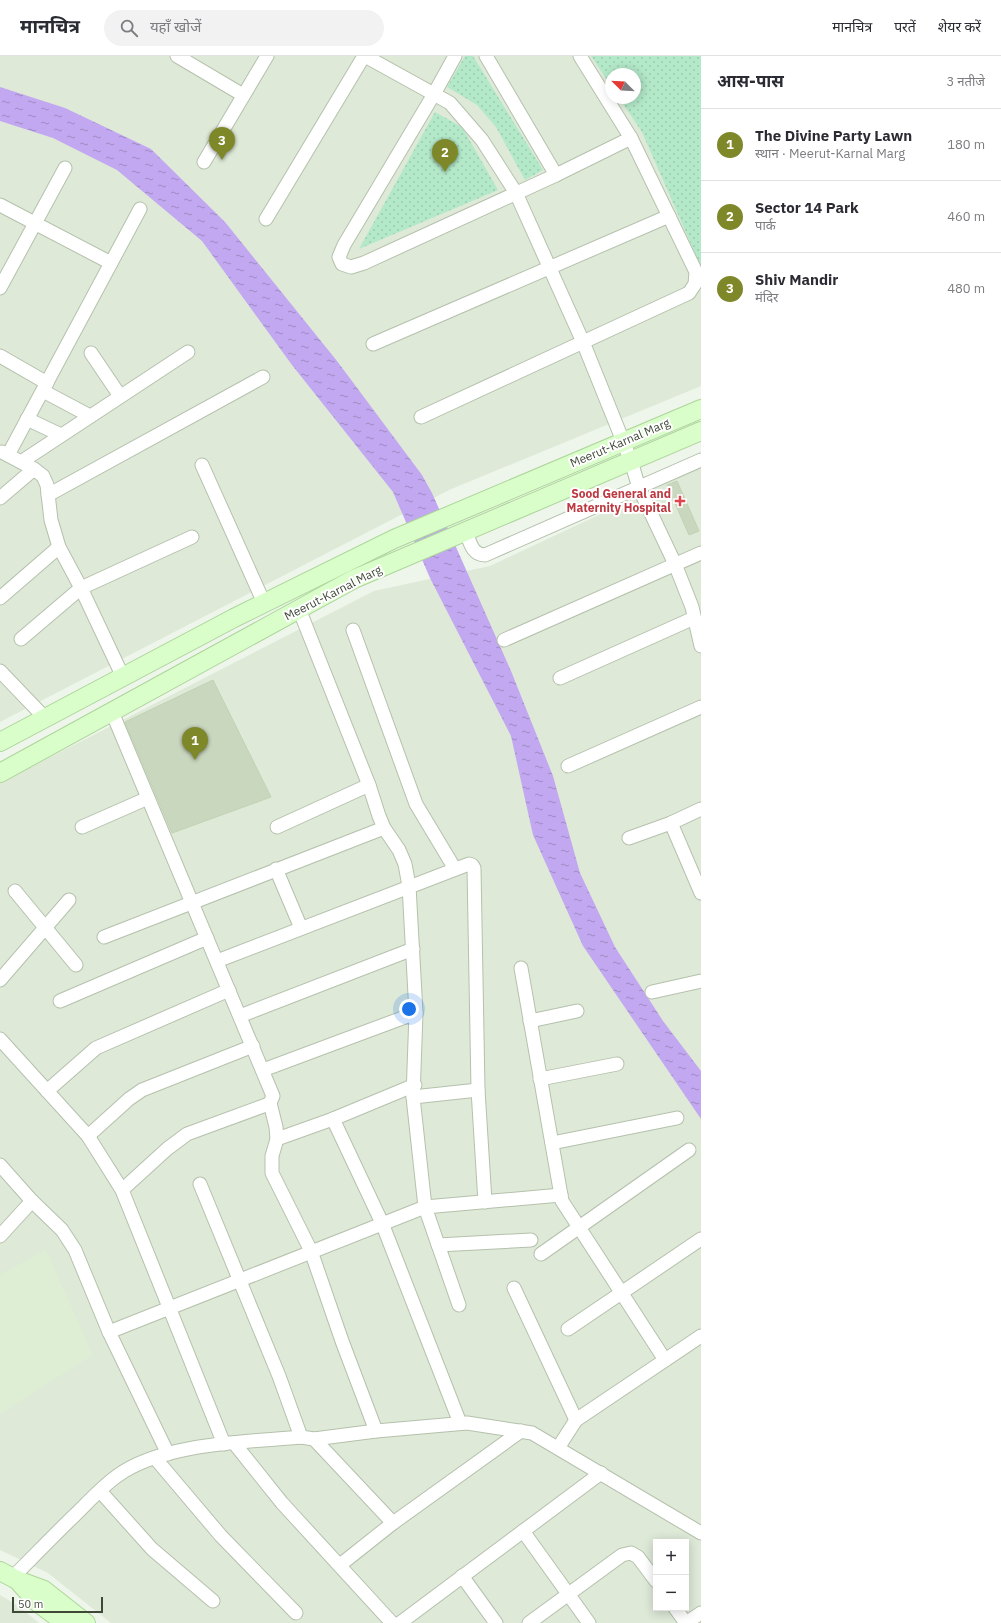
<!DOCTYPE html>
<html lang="hi">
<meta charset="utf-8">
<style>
:root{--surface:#fff;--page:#f2f2f3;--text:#2b2b33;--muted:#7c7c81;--line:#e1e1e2;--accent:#7e8829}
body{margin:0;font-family:"IBM Plex Sans","Noto Sans Devanagari",sans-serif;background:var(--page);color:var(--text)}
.controls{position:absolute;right:12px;bottom:12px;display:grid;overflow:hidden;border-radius:0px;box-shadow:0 2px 10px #0003}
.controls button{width:36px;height:36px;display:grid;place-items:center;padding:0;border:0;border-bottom:1px solid var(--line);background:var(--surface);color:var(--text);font:20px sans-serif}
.compass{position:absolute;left:605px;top:12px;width:36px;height:36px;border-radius:50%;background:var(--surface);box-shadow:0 2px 10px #0003;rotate:294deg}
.scale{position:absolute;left:12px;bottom:10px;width:91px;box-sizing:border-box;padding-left:4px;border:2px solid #3f4938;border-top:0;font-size:11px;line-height:14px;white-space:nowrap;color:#3f4938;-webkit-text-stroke:3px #fff;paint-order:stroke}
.you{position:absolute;left:409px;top:953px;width:14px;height:14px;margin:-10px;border:3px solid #fff;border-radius:50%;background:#1a73e8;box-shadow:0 0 0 6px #1a73e833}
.badge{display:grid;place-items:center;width:26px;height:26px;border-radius:50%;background:var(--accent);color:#fff;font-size:13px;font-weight:700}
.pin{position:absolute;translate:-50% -33px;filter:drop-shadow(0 1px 2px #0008)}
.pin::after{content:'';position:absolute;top:21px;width:14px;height:12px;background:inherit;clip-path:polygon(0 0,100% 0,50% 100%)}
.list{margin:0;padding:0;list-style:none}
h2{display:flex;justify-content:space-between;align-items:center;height:52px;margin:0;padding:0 16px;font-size:17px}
h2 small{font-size:13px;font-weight:400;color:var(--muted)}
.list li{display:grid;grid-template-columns:26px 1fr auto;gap:12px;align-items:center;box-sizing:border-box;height:72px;padding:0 16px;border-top:1px solid var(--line)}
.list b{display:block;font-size:15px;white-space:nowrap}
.list p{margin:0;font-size:13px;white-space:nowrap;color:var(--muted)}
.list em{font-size:13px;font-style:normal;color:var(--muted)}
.icon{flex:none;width:22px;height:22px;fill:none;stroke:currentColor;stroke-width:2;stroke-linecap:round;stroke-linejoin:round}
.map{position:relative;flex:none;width:701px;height:1567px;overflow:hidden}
header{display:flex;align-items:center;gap:24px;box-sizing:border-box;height:56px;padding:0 20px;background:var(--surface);border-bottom:1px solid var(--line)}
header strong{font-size:19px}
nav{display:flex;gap:22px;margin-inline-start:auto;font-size:14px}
.search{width:280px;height:36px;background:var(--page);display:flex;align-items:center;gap:10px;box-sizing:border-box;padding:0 14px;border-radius:22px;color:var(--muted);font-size:15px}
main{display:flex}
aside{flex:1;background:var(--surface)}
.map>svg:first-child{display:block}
.residential{fill:#dee9d8;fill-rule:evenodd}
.education{fill:#ddeed4}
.park{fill:url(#park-dots)}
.water{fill:url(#water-ripples)}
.building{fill:#cad7bf;stroke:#c0d2b2}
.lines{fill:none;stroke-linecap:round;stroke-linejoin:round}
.street-casing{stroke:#b5c1ac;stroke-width:15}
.secondary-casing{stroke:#acd59a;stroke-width:20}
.street{stroke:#fff;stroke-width:13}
.secondary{stroke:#dafeca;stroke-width:18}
.health-dot{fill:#e0444e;stroke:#fff;stroke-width:1.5}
.labels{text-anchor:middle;stroke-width:4;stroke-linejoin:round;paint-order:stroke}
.street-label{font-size:12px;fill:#3f4938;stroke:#fff}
.health-label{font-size:12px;font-weight:bold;fill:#be3a42;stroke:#fff;text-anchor:end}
</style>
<header>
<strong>मानचित्र</strong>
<div class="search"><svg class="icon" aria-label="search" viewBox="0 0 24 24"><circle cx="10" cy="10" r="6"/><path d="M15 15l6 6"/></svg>यहाँ खोजें</div>
<nav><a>मानचित्र</a><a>परतें</a><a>शेयर करें</a></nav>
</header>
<main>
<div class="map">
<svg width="701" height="1567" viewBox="0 0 701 1567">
<defs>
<pattern id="park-dots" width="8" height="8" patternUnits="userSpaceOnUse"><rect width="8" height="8" fill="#b3e9c9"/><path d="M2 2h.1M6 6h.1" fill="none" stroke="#9bc9ad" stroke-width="1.8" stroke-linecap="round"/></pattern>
<pattern id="water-ripples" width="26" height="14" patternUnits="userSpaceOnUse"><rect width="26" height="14" fill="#c2a7f1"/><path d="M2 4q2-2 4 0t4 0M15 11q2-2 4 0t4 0" fill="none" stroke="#9f8ac4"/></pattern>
</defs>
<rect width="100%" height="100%" fill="#eef5ea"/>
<g class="residential">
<path d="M0,0H701V330L449,434L0,666ZM611,18H635V42H611Z"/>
<path d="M701,411V1567H111L48,1517L0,1494V727L374,535L490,510ZM656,1486H686V1552H656Z"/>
<path d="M0,1539L18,1550L39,1567H0Z"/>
</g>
<path class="education" d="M46,1193L93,1299L0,1358V1219Z"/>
<g class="park">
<path d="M465,0H473L543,114L525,124L496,71L477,49L447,31Z"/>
<path d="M591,0H701V211L642,76L619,42H635V18H611V30Z"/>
<path d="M435,56L462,71L498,134L359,193Z"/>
</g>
<path class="water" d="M0,31L65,52L151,93L225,166L337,305L422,419L432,437L511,615L553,720L580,817L615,891L663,965L701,1015V1063L583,890L533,779L511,680L430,522L393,436L292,309L202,185L117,114L53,82L0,65Z"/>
<g class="building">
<path d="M677,425L699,475L689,479L667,429Z"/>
<path d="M213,624L271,741L172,777L125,666Z"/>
</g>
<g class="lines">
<g class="street-casing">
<g id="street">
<path d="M177,0L243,39"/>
<path d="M365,0L450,47L482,84L516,137L583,286L631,405L639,432L675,508L692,551L701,590"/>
<path d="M455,0L434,38L344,189L339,201L342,208L351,211L364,207L556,119L631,82"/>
<path d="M486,0L556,119"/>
<path d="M204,106L267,0"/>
<path d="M0,149L111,207"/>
<path d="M266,163L364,0"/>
<path d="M0,232L65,112"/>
<path d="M373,288L669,160"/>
<path d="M91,297L120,340"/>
<path d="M0,300L47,327"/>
<path d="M43,335L90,360"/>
<path d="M421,361L689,237L695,228L696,216L631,82L580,0"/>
<path d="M27,363L61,379"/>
<path d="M2,396L34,413L43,420L47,429L51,464L59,491L81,532L123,621"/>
<path d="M8,399L140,153"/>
<path d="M21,406L188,296"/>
<path d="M202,409L264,547"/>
<path d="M48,439L263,321"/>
<path d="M0,442L34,413"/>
<path d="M466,476C470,486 472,499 485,499L701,404"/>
<path d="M0,542L59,491"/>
<path d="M299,553L369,729L379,760L384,772L399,794L405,808L409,830L416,957L413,1041L425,1151L459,1249"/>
<path d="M353,574L416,748L455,813"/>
<path d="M21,583L81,532L192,481"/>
<path d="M504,584L701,497"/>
<path d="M0,615L45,662"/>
<path d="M560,622L694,562"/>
<path d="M112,656L273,1040L270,1047L266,1049L187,1078L167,1093L122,1134"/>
<path d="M568,710L701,651"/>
<path d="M671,767L701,837"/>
<path d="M82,771L148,742"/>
<path d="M277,771L369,729"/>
<path d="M629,782L671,767L701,753"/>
<path d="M276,813L301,872"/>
<path d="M15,835L76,909"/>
<path d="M104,881L384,772"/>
<path d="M217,905L469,808L472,809L474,812L478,1034L485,1146"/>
<path d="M521,912L562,1145L665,1304"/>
<path d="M0,924L69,844"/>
<path d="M652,936L701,925"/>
<path d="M60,945L207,882"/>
<path d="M240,960L413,893"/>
<path d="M530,965L577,955"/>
<path d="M0,983L88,1080L122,1134L224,1388"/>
<path d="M263,1014L416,957"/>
<path d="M540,1023L617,1008"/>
<path d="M47,1035L96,992L229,934"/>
<path d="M413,1041L478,1034"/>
<path d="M270,1047L276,1071L277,1083L272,1100V1117L311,1195L342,1285L376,1375"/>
<path d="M333,1063L382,1167L460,1367"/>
<path d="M88,1080L129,1043L142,1034L253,990"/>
<path d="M277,1083L333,1063L415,1029"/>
<path d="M552,1087L677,1062"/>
<path d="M0,1109L32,1145L62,1174L75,1194L109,1276L168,1398"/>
<path d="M200,1128L279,1320L301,1381"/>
<path d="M0,1180L32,1145"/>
<path d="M438,1189L531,1184"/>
<path d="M541,1198L689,1094"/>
<path d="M514,1232L576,1364"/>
<path d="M568,1273L701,1183"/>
<path d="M109,1276L425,1151L561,1139"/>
<path d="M314,1383L393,1467"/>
<path d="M234,1387L282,1447L392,1567"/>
<path d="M558,1392L576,1364L701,1280"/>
<path d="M155,1402L221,1480L296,1557"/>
<path d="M100,1435L152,1493L213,1545"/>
<path d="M523,1475L589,1567"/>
<path d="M340,1509L393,1467L521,1375"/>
<path d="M462,1520L496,1567"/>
<path d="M12,1522C34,1500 55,1478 77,1457C90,1444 103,1430 117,1420C161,1387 247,1386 301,1381L314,1383L376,1375L467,1367L532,1377L701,1477"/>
<path d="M675,1552L686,1567"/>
<path d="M400,1567L601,1417"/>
<path d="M529,1567L622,1499L631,1497L638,1501L656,1525"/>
<path d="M686,1567L701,1557"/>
</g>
</g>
<g class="secondary-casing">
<g id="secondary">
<path d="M0,686L234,562L394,483L701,353"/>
<path d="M0,717L354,523L701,375"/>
<path d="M0,1515L17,1524L44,1534L86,1567"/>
<path d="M19,1526L37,1546L65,1567"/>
</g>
</g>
<use href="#street" class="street"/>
<use href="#secondary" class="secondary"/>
</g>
<path class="health-dot" d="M678 439h4v4h4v4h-4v4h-4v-4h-4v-4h4z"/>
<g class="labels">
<g class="street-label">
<text transform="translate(620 387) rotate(-23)" y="4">Meerut-Karnal Marg</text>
<text transform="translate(333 537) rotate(-27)" y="4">Meerut-Karnal Marg</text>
</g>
<g class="health-label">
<text x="671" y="442">Sood General and<tspan x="671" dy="14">Maternity Hospital</tspan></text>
</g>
</g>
</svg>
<div class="controls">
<button>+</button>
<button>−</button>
</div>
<svg class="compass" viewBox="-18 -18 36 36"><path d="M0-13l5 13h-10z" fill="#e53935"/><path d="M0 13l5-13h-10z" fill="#7c7c81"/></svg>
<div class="scale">50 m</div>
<div class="you"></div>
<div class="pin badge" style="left:195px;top:704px">1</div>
<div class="pin badge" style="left:445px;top:116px">2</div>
<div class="pin badge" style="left:222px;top:104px">3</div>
</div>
<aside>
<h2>आस-पास<small>3 नतीजे</small></h2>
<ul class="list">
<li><span class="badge">1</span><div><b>The Divine Party Lawn</b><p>स्थान · Meerut-Karnal Marg</p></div><em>180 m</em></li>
<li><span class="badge">2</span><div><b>Sector 14 Park</b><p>पार्क</p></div><em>460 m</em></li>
<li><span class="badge">3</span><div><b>Shiv Mandir</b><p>मंदिर</p></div><em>480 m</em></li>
</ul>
</aside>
</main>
